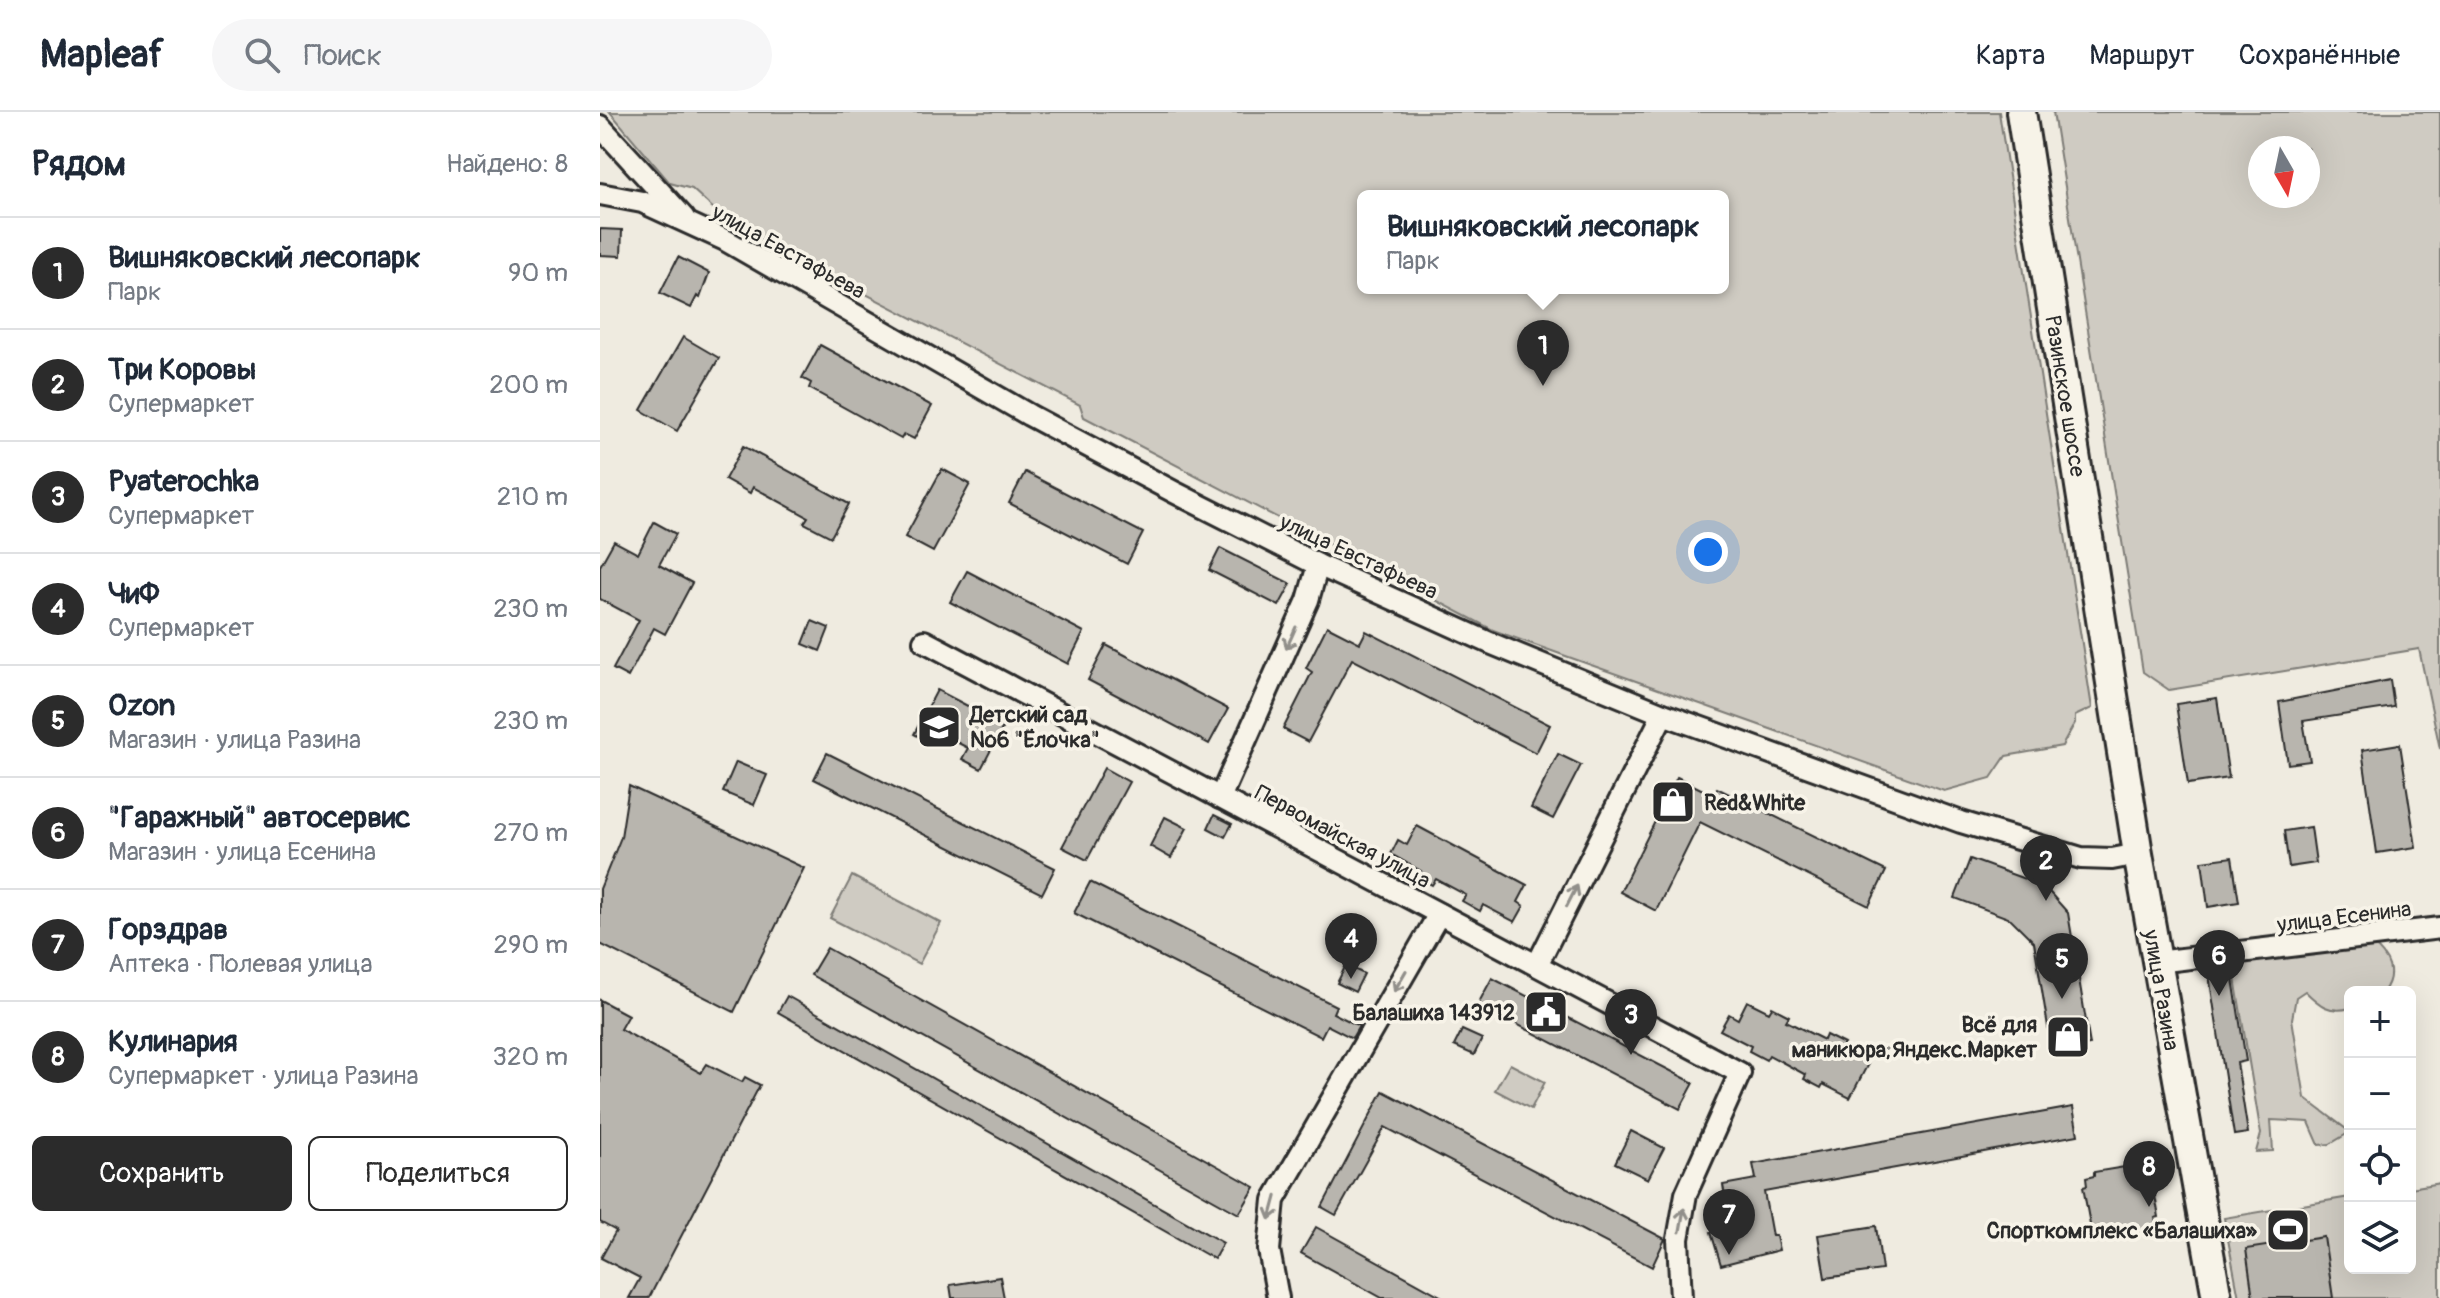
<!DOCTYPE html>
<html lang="ru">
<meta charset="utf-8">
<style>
:root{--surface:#fff;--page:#f6f6f7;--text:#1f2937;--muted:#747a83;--line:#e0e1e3;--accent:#2b2b2b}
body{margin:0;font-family:Pangolin,sans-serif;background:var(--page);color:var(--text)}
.controls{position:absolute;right:24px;bottom:24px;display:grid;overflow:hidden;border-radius:12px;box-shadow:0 8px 32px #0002}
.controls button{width:72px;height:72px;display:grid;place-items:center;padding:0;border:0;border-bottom:2px solid var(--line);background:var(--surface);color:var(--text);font:40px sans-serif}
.compass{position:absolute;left:1648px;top:24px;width:72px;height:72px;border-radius:50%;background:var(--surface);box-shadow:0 8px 32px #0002;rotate:171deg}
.you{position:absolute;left:1108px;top:440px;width:28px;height:28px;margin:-20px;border:6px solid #fff;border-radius:50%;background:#1a73e8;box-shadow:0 0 0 12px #1a73e833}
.badge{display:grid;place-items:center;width:52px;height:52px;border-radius:50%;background:var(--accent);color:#fff;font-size:26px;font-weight:700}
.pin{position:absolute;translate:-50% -66px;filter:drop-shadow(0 2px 4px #0008)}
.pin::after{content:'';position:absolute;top:42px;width:28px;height:24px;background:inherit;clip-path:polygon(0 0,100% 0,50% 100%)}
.popup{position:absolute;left:757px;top:78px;width:372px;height:104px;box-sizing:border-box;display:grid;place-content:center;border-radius:12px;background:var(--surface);filter:drop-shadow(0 2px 6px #0005);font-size:26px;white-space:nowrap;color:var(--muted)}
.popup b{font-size:30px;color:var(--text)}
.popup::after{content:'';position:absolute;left:50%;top:100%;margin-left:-16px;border:16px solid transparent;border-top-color:var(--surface)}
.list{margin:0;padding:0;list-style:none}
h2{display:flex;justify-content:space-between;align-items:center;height:104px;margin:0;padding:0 32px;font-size:34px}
h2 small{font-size:26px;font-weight:400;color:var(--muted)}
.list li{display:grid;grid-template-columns:52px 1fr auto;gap:24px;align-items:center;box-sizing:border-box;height:112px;padding:0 32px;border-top:2px solid var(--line)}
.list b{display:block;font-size:30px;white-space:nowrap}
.list p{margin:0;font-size:26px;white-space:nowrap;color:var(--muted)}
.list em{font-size:26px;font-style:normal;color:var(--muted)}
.actions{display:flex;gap:16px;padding:24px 32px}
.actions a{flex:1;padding:18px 0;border:2px solid var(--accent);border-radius:12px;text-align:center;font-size:28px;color:var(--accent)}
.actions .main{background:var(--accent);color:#fff}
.icon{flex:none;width:44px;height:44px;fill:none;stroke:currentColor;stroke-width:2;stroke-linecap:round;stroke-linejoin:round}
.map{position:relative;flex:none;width:1840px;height:1186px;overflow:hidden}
header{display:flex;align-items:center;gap:48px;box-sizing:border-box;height:112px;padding:0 40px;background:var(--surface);border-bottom:2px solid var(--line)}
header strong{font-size:38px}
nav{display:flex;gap:44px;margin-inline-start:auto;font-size:28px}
.search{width:560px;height:72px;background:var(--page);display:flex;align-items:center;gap:20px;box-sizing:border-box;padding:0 28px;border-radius:44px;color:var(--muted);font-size:30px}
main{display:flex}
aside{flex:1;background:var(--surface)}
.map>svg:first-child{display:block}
.green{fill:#cfcbc2;stroke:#7d7b76;stroke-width:2;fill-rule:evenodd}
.building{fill:#b8b5ae;stroke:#2b2b2b;stroke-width:2}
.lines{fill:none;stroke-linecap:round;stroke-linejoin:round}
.minor-casing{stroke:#2b2b2b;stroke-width:26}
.secondary-casing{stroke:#2b2b2b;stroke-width:34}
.minor{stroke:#f7f3e8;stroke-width:20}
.secondary{stroke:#f7f3e8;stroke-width:28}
.oneway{stroke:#918f8a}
.labels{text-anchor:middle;stroke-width:7;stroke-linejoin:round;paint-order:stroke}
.street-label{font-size:22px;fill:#2b2b2b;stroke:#f7f3e8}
.poi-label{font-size:22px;font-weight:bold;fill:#2b2b2b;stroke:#f7f3e8;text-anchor:end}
</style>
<header>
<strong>Mapleaf</strong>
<div class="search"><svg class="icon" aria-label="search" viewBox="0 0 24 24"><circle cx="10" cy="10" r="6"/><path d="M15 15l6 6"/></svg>Поиск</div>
<nav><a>Карта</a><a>Маршрут</a><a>Сохранённые</a></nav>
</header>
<main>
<aside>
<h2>Рядом<small>Найдено: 8</small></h2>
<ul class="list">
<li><span class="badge">1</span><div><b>Вишняковский лесопарк</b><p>Парк</p></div><em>90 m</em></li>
<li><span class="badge">2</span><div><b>Три Коровы</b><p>Супермаркет</p></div><em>200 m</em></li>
<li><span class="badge">3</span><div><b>Pyaterochka</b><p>Супермаркет</p></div><em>210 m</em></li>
<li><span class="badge">4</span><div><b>ЧиФ</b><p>Супермаркет</p></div><em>230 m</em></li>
<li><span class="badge">5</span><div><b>Ozon</b><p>Магазин · улица Разина</p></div><em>230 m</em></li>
<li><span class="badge">6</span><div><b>&quot;Гаражный&quot; автосервис</b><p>Магазин · улица Есенина</p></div><em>270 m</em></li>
<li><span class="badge">7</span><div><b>Горздрав</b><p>Аптека · Полевая улица</p></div><em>290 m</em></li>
<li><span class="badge">8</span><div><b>Кулинария</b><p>Супермаркет · улица Разина</p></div><em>320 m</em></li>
</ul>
<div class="actions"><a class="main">Сохранить</a><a>Поделиться</a></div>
</aside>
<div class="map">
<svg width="1840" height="1186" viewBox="0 0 1840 1186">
<rect width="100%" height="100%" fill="#efebe0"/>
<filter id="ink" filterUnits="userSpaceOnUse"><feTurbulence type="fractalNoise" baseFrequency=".0125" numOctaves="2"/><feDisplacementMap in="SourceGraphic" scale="16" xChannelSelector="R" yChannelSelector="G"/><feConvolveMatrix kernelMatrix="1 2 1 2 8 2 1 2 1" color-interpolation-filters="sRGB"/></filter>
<g filter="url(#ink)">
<g class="green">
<path d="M10,0H1399L1492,596L1475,604V611L1462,634L1406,644L1391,666L1344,679L893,518L484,305L480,293L129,111L92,77L70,71ZM763,84H1123V176H763Z"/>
<path d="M1453,0H1840V637L1819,537L1569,578L1543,560ZM1660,36H1708V84H1660Z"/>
<path d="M252,764L341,811L319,852L230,806Z"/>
<path d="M1772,832C1789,845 1797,862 1783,880H1750V896C1730,902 1719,893 1705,879L1696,885L1692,907L1705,986L1750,1020L1730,1032L1719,1033L1709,1010L1671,1008L1673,1039L1656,1040L1661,1022L1634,860L1639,850Z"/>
<path d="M910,952L945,970L931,997L895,978Z"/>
<path d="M1840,1071V1186H1639L1624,1106L1750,1085V1156H1810V1076Z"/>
</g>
<g class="building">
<path d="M0,117L22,118L21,144L0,143Z"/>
<path d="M78,145L109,161L100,186L97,184L91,196L60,181Z"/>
<path d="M83,225L119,246L77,319L41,298Z"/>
<path d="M220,233L332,294L314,327L304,322L301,327L209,276L211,271L202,266Z"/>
<path d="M143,334L249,392L231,425L204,411L208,405L153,375L150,381L125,367Z"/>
<path d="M342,357L370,372L333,440L305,425Z"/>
<path d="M425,360L543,421L527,452L409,391Z"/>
<path d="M54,410L76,422L59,453L92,471L65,522L54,516L28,565L13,557L39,508L0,487V454L14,429L38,442Z"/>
<path d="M620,436L691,472L679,494L609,458Z"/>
<path d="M367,459L484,520L468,552L350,490Z"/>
<path d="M212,509L229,516L220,539L203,532Z"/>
<path d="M727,514L760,531L766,519L950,613L936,641L752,547L708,630L683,617L712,560L706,556Z"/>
<path d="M506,533L628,597L609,632L488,568Z"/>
<path d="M1790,568L1794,595L1703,609L1710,649L1688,652L1679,590Z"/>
<path d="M337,578L404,613L381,657L362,647L368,636L337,620L331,631L314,622Z"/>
<path d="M1617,586L1629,666L1588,672L1576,592Z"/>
<path d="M1800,632L1816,735L1777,741L1762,638Z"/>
<path d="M227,641L455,756L442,782L214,667Z"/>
<path d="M958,642L981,653L953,707L931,696Z"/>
<path d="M136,650L167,663L154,693L123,680Z"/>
<path d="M504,656L529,670L487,748L462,735Z"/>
<path d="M1077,665L1113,683L1117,676L1286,759L1269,794L1100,710L1056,799L1020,780Z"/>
<path d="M29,674L204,756L134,900L0,832V777L21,725Z"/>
<path d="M614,703L632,712L625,725L608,716Z"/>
<path d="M565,705L587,716L571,746L550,734Z"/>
<path d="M817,714L927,773L918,790L924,794L915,810L883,793L880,799L862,789L866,783L836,767L832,773L817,765L821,759L791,742L798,728L807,733Z"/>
<path d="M1711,715L1716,751L1689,755L1684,719Z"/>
<path d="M1632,745L1639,790L1608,795L1602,749Z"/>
<path d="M1370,747L1444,774L1468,801L1490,933L1452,939L1434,830L1411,807L1355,786Z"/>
<path d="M490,770L736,894L733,901L759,914L752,926L727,913L721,925L474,801Z"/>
<path d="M227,836L655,1075L639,1102L211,863Z"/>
<path d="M746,853L764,862L755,880L737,871Z"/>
<path d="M1631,854L1646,949L1637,951L1648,1021L1634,1023L1608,857Z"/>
<path d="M892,866L1094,971L1080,997L878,892Z"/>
<path d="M187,884L623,1131L614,1147L178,900Z"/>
<path d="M0,888L28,903L20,917L101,961L107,952L142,970L145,965L160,973L49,1186H29L40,1166L1,1146L16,1119L0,1110Z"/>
<path d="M1147,889L1169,900L1172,895L1189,904L1186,909L1224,928L1226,923L1244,932L1241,937L1268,952L1250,986L1223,972L1221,976L1204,967L1206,963L1169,943L1166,948L1149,939L1151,934L1120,918L1129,902L1138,907Z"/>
<path d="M862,918L882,927L874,943L854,934Z"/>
<path d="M783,979L1065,1127L1052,1155L785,1015L736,1103L722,1095Z"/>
<path d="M1473,995L1478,1023L1164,1080L1172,1124H1176L1179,1138L1121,1153L1111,1120L1118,1119L1114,1098L1127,1096L1123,1073L1156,1067L1153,1052Z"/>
<path d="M1031,1019L1064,1036L1048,1067L1015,1051Z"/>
<path d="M1537,1053V1056L1546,1055L1547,1063L1551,1062L1559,1105L1555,1106L1557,1115L1548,1116L1549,1120L1506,1128L1505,1124L1497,1125L1495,1117L1491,1118L1483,1075L1487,1074L1486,1066L1494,1064V1060Z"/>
<path d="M1276,1114L1282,1158L1225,1166L1218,1123Z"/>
<path d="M716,1115L844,1186H782L701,1141Z"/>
<path d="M1724,1125L1733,1186H1653L1646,1137Z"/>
<path d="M400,1165L404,1186H352L350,1173Z"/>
</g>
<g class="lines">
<g class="minor-casing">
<g id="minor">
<path d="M0,14L84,106"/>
<path d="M0,82L42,90L125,128L429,303L574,380L718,453L890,531L1063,602L1361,710L1481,746L1512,747L1538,742"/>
<path d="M324,529L1140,961L1086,1082L1078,1127L1081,1186"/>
<path d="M620,686L708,488L718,453"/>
<path d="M1557,850L1840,816"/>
<path d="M937,853L1063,602"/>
<path d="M678,1186L669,1138L674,1088L839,802"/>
</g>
</g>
<g class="secondary-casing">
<path id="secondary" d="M1421,0L1538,742L1617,1186"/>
</g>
<use href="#minor" class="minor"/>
<use href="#secondary" class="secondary"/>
</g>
<defs><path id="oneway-shaft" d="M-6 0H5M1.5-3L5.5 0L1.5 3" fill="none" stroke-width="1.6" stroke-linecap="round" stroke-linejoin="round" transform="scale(2)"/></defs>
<g class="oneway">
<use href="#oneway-shaft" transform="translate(691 526) rotate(114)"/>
<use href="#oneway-shaft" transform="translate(972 784) rotate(-63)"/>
<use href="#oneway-shaft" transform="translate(800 869) rotate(120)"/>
<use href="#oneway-shaft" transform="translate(673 1096) rotate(105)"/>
<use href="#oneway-shaft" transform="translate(1082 1108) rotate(-80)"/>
</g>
</g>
<defs>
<g id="school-square" transform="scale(2.3)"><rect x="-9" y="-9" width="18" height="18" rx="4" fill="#2b2b2b" stroke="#f7f3e8"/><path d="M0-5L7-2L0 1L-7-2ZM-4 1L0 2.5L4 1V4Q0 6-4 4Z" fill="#fff"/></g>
<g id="shop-square" transform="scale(2.3)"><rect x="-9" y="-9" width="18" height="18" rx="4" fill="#2b2b2b" stroke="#f7f3e8"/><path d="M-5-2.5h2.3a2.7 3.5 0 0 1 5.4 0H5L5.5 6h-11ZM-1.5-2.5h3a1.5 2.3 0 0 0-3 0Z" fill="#fff"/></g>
<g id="civic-square" transform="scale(2.3)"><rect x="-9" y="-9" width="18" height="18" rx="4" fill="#2b2b2b" stroke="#f7f3e8"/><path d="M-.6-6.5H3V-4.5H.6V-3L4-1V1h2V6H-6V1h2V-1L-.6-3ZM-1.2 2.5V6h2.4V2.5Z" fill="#fff"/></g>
<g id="stadium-square" transform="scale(2.3)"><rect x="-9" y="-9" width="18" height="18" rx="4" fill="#2b2b2b" stroke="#f7f3e8"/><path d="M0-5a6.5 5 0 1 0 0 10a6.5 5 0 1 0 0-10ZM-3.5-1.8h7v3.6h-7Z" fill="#fff"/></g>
</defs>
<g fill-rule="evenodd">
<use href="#school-square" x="339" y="615"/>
<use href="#shop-square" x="1073" y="690"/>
<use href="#civic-square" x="946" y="900"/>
<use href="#shop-square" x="1468" y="925"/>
<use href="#stadium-square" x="1688" y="1118"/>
</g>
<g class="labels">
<g class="street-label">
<text transform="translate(189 139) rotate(29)" y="8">улица Евстафьева</text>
<text transform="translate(1466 284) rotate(81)" y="8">Разинское шоссе</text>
<text transform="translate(759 444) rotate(25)" y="8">улица Евстафьева</text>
<text transform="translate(743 724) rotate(28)" y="8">Первомайская улица</text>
<text transform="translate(1744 804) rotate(-7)" y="8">улица Есенина</text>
<text transform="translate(1562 878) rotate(80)" y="8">улица Разина</text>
</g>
<g class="poi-label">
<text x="370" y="610" text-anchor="start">Детский сад<tspan x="370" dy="25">№6 "Ёлочка"</tspan></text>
<text x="1104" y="698" text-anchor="start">Red&amp;White</text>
<text x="915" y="908">Балашиха 143912</text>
<text x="1437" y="920">Всё для<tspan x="1437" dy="25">маникюра;Яндекс.Маркет</tspan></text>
<text x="1657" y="1126">Спорткомплекс «Балашиха»</text>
</g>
</g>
</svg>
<div class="controls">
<button>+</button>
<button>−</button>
<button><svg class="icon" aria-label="locate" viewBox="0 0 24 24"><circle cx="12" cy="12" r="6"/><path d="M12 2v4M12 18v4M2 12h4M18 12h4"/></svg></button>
<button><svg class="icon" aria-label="layers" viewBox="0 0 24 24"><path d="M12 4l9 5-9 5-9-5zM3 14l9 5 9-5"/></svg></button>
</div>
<svg class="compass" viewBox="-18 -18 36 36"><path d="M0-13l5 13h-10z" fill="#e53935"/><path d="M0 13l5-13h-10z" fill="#747a83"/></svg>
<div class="you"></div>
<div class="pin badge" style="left:943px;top:274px">1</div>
<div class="popup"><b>Вишняковский лесопарк</b>Парк</div>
<div class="pin badge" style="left:1446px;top:789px">2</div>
<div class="pin badge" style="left:1031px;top:943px">3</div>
<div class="pin badge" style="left:751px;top:867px">4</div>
<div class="pin badge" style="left:1462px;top:887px">5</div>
<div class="pin badge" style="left:1619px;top:884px">6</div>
<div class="pin badge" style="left:1129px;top:1143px">7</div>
<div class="pin badge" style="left:1549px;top:1095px">8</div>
</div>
</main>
